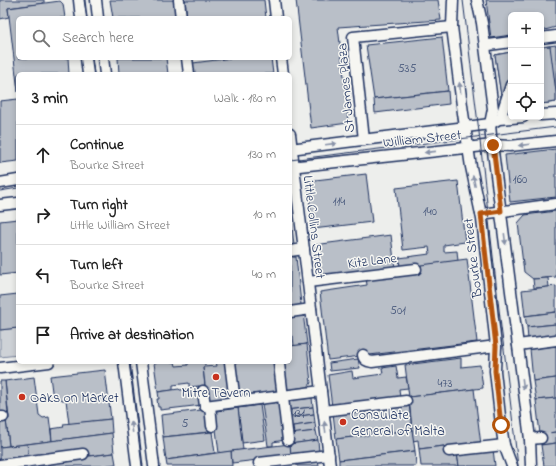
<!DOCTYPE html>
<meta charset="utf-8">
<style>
:root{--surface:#fff;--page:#f6f6f6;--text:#222;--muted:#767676;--line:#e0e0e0}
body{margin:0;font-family:"Indie Flower",sans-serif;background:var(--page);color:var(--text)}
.controls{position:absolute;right:12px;top:12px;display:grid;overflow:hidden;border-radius:6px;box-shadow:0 2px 6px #0003}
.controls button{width:36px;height:36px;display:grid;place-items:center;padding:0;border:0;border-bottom:1px solid var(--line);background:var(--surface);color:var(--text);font:20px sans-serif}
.stop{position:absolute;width:12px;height:12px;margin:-9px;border:3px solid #b45309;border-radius:50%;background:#fff}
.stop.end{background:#b45309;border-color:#fff;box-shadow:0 1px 4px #0008}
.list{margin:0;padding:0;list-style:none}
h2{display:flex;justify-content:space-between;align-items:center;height:52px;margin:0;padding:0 16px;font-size:17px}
h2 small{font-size:13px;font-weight:400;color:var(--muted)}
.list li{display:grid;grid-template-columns:26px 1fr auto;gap:12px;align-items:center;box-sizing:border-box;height:60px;padding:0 16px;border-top:1px solid var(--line)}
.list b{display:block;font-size:15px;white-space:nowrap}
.list p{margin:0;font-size:13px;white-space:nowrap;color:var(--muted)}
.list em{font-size:13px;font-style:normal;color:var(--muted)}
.icon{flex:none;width:22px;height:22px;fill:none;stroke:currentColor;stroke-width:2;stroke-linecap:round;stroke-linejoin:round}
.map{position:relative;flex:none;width:556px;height:466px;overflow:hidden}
.search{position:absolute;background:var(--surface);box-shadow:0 2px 6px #0003;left:16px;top:16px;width:276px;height:44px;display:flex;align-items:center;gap:10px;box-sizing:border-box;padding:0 14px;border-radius:6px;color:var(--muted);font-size:15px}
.panel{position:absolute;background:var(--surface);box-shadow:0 2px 6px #0003;left:16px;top:72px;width:276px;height:292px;border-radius:6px}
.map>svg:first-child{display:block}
.green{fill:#ced2d7;stroke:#74809a}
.building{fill:#b9bfc8;stroke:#1b2f5e}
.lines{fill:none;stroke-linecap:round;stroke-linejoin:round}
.minor-tunnel{stroke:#c3c8d0;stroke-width:10;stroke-dasharray:10 5;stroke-linecap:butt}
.minor-casing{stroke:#1b2f5e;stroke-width:13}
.minor{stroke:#f6f6f2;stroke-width:10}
.tram{stroke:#1b2f5e;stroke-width:1}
.oneway{fill:#8892a8}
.route{stroke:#b45309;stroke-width:5}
.poi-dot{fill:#c8321e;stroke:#f6f6f2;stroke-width:1.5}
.labels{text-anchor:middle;stroke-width:3;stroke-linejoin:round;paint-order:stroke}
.number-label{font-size:12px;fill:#425378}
.street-label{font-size:14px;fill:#1b2f5e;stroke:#f6f6f2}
.poi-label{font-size:14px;fill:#1b2f5e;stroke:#f6f6f2;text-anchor:start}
</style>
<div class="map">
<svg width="556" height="466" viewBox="0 0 556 466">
<rect width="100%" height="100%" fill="#edeeec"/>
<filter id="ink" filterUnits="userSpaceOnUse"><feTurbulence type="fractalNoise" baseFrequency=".025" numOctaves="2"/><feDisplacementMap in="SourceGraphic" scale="8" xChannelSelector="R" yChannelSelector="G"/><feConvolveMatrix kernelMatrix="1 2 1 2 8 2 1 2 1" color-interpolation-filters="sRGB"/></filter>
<g filter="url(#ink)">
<path class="green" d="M18,328V355L0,357V330Z"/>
<g class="building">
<path d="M0,0H44V3L8,8L9,17L0,19Z"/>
<path d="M110,0H175L177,18H113Z"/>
<path d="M185,0H264L266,18H187Z"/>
<path d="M296,0H438L441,20L338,27L346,93L348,123L311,128Z"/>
<path d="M486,0H556V27L541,31V15H511V35L491,38Z"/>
<path d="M60,1L63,4L65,18H18V58H68L69,74H18V92L8,8Z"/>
<path d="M442,37L448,91L374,99L366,45Z"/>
<path d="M556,45V102L541,104V47Z"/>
<path d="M550,46L556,92V102L541,104V47Z"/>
<path d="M511,52V108L503,109L495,55Z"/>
<path d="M511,52V108L503,109L495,55Z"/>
<path d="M118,58H166L168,74H119Z"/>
<path d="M232,58H271L273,74H194L193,63Z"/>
<path d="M448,91L449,104L375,113L374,99Z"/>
<path d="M18,99V161L0,163V101Z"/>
<path d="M556,149V197L510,202L505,155Z"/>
<path d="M366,174L372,222L313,229L307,181Z"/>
<path d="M458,181L465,242L444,245V252L457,251L458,261L400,268L399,258L430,254L429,247L403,250L396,188Z"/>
<path d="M290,206L294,246L290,247Z"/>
<path d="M556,211V277L533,279L524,272L518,223L525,215Z"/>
<path d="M18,219V273L0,275V221Z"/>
<path d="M391,235L395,269L318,278L314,245Z"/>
<path d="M292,253L293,257H296L301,304L298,305V308L290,309V254Z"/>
<path d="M467,259L477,342L328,360L320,292L367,285L366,278L421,271V265Z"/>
<path d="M548,278L549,287L534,288L533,279Z"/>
<path d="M556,286V312L525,316L522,290Z"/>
<path d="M18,294V328L0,330V296Z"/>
<path d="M556,312V324L527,327L525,316Z"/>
<path d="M303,313L307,344L294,346L293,336H290V315Z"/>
<path d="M556,324V337L528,340L527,327Z"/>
<path d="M307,344L311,383L308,387L285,390L282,362H290V346Z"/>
<path d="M556,346V378L533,381L530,349Z"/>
<path d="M461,358V367L480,365L483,388L409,397L405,365Z"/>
<path d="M358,359L360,368L330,371L329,363Z"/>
<path d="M161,362H175L176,366L188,365V362H205V367H203L205,386L189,387V383L173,385V390L158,392L154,363Z"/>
<path d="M216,362H226L230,399L207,402L203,367L217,366Z"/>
<path d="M234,362H276L277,391L240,396L238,394Z"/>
<path d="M396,366L398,378L406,377L408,388L399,389L400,398L332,407L328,375L352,371L353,378L383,374L382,368Z"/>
<path d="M105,370L111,419L69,424L66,400H62L60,398L53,399L50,376Z"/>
<path d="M34,377L39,415L43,418L49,417L52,441L9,446L6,420L9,419L5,381Z"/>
<path d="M556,378V398L536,400L533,381Z"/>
<path d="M0,381H5L8,413L0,414Z"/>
<path d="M199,386L202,405L160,410V407H158L157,399H159L158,392L179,389L180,390L189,389V387Z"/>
<path d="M474,389L481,445L444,450V446L419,449L418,440L413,441L409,397Z"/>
<path d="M312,398L313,407L286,410L285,401Z"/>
<path d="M556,398V432L540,434L536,400Z"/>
<path d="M281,402L285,440L273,442V446H268L262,404Z"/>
<path d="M409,404L412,430L336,439L333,413Z"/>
<path d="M260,405L265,440L242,443L238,408Z"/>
<path d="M313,407L314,414L287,418L286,410Z"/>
<path d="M238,408L243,450L219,453L214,414L217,411Z"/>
<path d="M201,410L207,413L209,432L163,437L161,415Z"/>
<path d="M314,414L315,423L288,427L287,418Z"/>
<path d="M111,419L112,433L52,441L51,429L64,427L63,424Z"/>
<path d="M0,420H6L9,446L0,447Z"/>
<path d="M315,423L316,431L294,434L293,426Z"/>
<path d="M412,430L415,451L339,460L336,439Z"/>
<path d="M316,431L318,440L291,444L290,434Z"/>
<path d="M212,432L215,453L166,460L163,437Z"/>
<path d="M556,432V443L541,445L540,434Z"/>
<path d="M112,433L114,453L88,456L87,450L29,458L27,444Z"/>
<path d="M318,440L319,452L291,456L290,444Z"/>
<path d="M556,443V466H544L541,445Z"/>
<path d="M27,444L29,458L0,461V447Z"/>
<path d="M290,444L291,456L232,463L231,451Z"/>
<path d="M444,446L445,454L457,453L459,466H421L419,449Z"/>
<path d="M493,449L495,466H459L457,453Z"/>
<path d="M231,451L232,466H167L166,460Z"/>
<path d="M415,451L416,466H339V460Z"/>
<path d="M114,453L116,464L102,466H34L43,465L42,462Z"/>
<path d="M318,458L319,466H297L296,460Z"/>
</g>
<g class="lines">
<path class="minor-tunnel" d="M541,438L556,436"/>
<g class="minor-casing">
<g id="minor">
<path d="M79,0L81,18"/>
<path d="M96,0L98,18"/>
<path d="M179,0L181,18"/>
<path d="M274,0L276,18"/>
<path d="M453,0L452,27L463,113L471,167L482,219L496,346L495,371L501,425L504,445L512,466"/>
<path d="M477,0L482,23L493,109L490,124L491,136L530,439L531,466"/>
<path d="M541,38L556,36"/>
<path d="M489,45L511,42"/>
<path d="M86,58L88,74"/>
<path d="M103,58L105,74"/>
<path d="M187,58L189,74"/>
<path d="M281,58L283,74"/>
<path d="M502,113L511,85"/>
<path d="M541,115L556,114"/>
<path d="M290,134L330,466"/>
<path d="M364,140L353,37L452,27"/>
<path d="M290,149L490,124L499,119L523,117"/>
<path d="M290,167L493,145L510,146L556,141"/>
<path d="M0,183L18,180"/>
<path d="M0,205L18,203"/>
<path d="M481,214L556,204"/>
<path d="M290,251L304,249"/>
<path d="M308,282L416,269"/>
<path d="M290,312L311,309"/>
<path d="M518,345L556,340"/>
<path d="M363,355C364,360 367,361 372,362L496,346"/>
<path d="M124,362L137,466"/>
<path d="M141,362L154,466"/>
<path d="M230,362L235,402"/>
<path d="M279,364L288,440"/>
<path d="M0,368L49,362"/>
<path d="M203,391L205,406L321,391"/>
<path d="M210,406L212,426"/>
<path d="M323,411L406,401"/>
<path d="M0,417H3"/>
<path d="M530,439L541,438"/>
<path d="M449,451L504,445"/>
<path d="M259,463L329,455"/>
<path d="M0,465L83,454"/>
</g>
</g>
<use href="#minor" class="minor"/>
<g class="tram">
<path d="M84,0L87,18"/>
<path d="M463,0L479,132L501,327L504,349L518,466"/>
<path d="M92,58L94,74"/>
<path d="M290,160L556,127"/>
<path d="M0,191L18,188"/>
<path d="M129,362L142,466"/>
</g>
</g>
<defs><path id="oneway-solid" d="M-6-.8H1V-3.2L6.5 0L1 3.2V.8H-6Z"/></defs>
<g class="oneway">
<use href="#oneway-solid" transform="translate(460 88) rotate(-97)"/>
<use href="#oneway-solid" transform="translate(331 144) rotate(-7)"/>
<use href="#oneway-solid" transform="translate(524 145) rotate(173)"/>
<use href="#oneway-solid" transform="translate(430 152) rotate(174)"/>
<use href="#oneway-solid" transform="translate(474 181) rotate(-102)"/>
<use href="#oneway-solid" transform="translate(505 239) rotate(83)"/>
<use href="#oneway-solid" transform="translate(523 384) rotate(83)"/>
<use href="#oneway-solid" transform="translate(132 427) rotate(-97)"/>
<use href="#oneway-solid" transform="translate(325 427) rotate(-97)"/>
</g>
</g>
<g class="lines" filter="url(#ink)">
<path class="route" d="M493,145L501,211L481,214L496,346L495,371L501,425"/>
</g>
<g class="poi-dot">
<circle cx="216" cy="377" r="4"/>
<circle cx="22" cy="397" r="4"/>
<circle cx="343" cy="422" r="4"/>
</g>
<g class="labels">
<g class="number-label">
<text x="407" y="72">535</text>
<text x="520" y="183">160</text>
<text x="339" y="205">114</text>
<text x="430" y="215">140</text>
<text x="398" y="314">501</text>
<text x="445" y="387">473</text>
<text x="298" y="417">431</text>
<text x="185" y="427">5</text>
</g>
<g class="street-label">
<text transform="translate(345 88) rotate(-95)" y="5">St James Plaza</text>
<text transform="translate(422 138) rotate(-6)" y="5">William Street</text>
<text transform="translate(315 227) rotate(83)" y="5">Little Collins Street</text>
<text transform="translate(472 258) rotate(-97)" y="5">Bourke Street</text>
<text transform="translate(372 260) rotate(-7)" y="5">Kitz Lane</text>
</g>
<g class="poi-label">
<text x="216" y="397" text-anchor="middle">Mitre Tavern</text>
<text x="30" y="402">Oaks on Market</text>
<text x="351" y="419">Consulate<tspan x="351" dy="16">General of Malta</tspan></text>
</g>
</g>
</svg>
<div class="controls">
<button>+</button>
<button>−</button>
<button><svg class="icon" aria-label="locate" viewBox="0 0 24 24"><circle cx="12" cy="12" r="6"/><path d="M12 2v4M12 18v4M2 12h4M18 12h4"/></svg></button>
</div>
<div class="stop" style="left:501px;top:425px"></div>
<div class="stop end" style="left:493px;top:145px"></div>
<div class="search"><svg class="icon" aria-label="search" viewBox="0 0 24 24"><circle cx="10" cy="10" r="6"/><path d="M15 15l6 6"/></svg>Search here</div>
<section class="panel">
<h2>3 min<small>Walk · 180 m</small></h2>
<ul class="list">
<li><svg class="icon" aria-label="ahead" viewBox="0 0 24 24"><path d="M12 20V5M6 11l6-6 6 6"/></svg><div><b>Continue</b><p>Bourke Street</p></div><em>130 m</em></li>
<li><svg class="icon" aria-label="right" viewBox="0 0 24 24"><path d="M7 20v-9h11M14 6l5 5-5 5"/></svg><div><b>Turn right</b><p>Little William Street</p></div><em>10 m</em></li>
<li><svg class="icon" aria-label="left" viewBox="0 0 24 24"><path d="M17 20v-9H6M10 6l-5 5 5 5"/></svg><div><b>Turn left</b><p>Bourke Street</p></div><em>40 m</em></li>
<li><svg class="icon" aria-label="arrive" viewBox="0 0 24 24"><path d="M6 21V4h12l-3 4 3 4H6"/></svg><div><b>Arrive at destination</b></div></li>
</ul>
</section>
</div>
